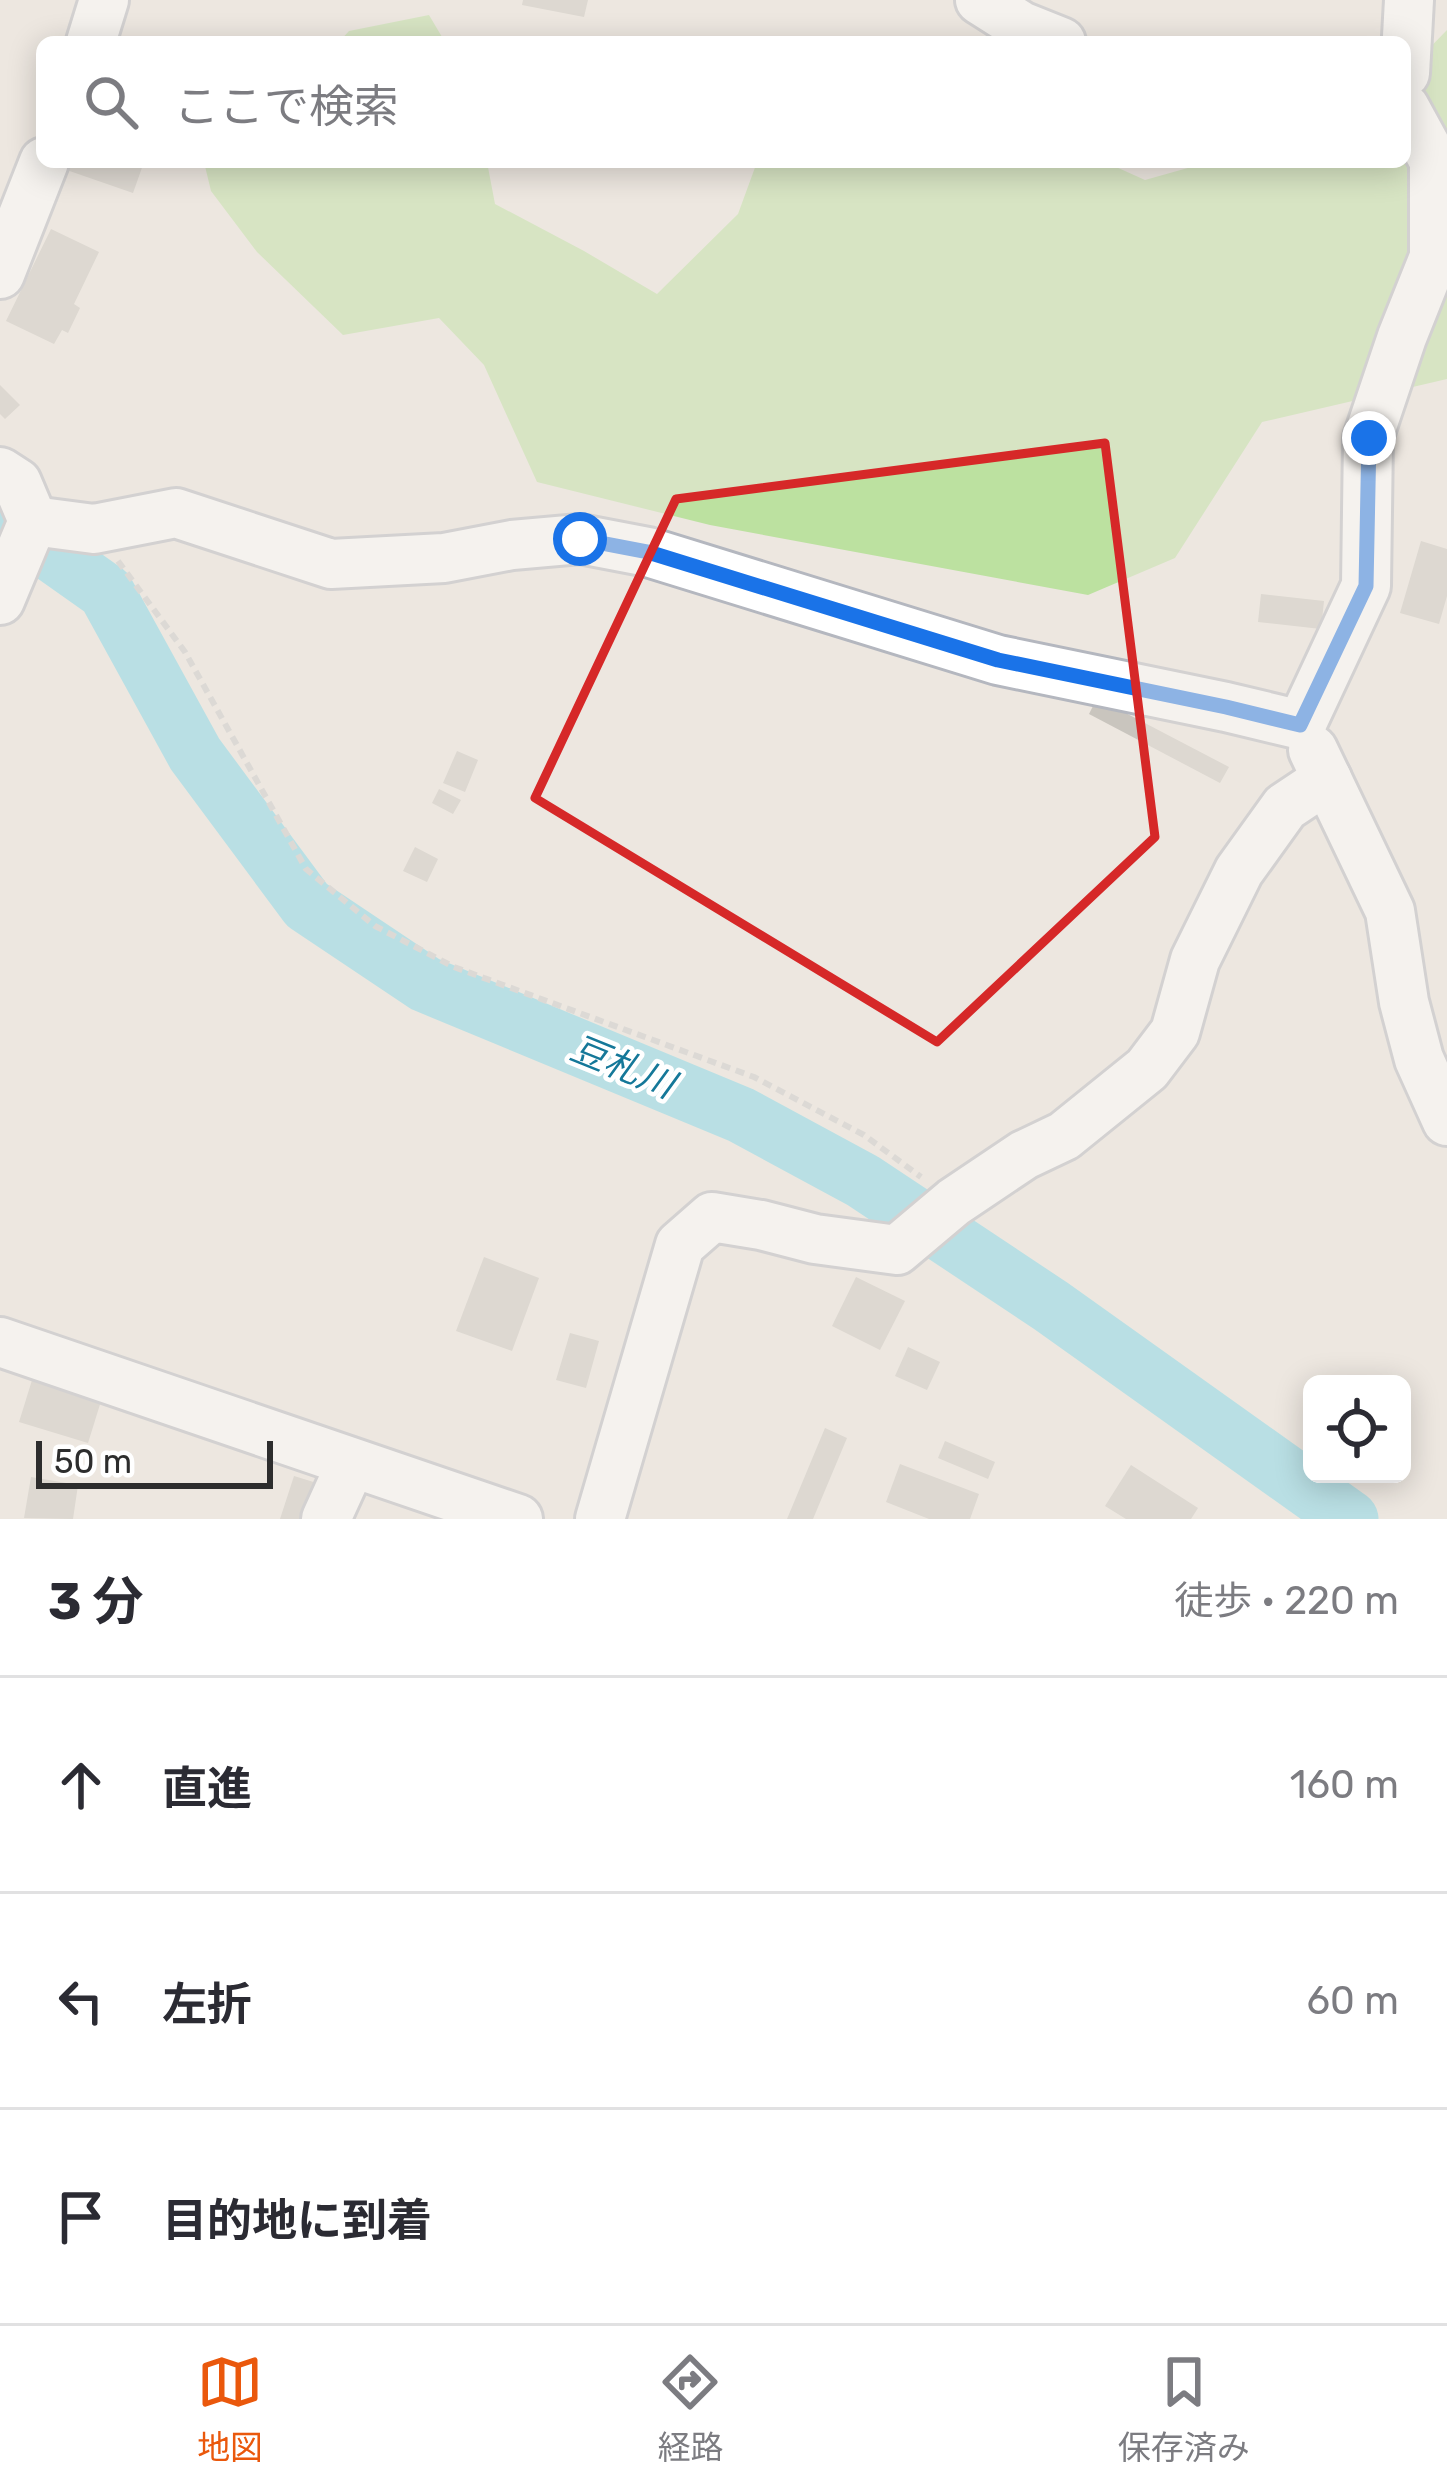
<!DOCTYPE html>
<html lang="ja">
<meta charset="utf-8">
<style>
:root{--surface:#fff;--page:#f2f2f3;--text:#2b2b33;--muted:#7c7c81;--line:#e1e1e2;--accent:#ea580c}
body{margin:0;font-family:Rubik,"Noto Sans JP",sans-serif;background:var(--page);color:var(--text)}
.controls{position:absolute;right:36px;bottom:36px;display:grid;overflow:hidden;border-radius:18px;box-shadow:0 6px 30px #0003}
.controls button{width:108px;height:108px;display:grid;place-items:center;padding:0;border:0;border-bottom:3px solid var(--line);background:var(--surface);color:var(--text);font:60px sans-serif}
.scale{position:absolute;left:36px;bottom:30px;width:237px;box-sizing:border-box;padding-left:12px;border:6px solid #2d2d2d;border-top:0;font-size:33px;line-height:42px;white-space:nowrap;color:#2d2d2d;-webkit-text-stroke:9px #fff;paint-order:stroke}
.stop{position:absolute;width:36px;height:36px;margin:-27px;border:9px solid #1a73e8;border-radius:50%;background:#fff}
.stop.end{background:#1a73e8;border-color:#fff;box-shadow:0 3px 12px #0008}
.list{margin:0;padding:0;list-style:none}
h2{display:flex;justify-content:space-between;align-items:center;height:156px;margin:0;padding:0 48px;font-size:51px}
h2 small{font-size:39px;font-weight:400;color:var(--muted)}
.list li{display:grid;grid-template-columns:78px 1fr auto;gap:36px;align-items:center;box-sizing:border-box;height:216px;padding:0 48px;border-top:3px solid var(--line)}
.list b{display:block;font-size:45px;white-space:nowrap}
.list em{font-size:39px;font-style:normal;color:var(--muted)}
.icon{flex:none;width:66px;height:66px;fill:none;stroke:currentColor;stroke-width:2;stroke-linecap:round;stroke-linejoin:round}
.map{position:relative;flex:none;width:1447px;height:1519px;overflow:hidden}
.search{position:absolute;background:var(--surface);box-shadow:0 6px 30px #0003;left:36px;right:36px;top:36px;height:132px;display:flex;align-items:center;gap:30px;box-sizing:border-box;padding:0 42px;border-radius:18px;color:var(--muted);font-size:45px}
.sheet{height:804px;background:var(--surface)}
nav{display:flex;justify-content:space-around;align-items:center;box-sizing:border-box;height:168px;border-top:3px solid var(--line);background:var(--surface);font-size:33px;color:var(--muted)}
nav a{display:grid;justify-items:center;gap:6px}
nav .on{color:var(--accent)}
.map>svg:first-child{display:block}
.green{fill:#bce1a0}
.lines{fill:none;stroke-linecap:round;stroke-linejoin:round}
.river{stroke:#7ad6e9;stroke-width:57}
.building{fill:#c9c5be}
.minor-casing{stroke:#b4b7bf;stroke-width:54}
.path{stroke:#c8c8c8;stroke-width:6;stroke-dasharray:9 6;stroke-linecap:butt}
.minor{stroke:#fff;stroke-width:48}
.route{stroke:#1a73e8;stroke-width:15}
.marked{fill:none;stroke:#d62828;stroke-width:9;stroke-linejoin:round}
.labels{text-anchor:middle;stroke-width:9;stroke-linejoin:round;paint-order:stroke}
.water-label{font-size:36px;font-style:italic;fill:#157899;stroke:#fff}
</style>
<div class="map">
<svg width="1447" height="1519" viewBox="0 0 1447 1519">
<rect width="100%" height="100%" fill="#ede7e0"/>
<g class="green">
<path d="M429,15L445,42H339L349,31Z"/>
<path d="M1447,30V379L1262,422L1175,558L1088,595L710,525L537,482L484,365L439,318L343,335L257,252L211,191L204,162H487L495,204L584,251L657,294L738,214L757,162H1105L1145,180L1209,162H1405V73Z"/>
</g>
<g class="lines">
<path class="river" d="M0,517L106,592L195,754L307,905L425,984L741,1115L863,1181L1051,1306L1350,1519"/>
</g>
<g class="building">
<path d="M523,0H588L584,17L522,5Z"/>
<path d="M60,162H144L133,193L58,167Z"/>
<path d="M51,229L99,252L74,304L80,308L68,333L62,330L54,344L6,321Z"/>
<path d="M0,385L20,405L5,419L0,414Z"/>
<path d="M1421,541L1447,549V596L1439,624L1400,613Z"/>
<path d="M1261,594L1324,601L1321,629L1258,622Z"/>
<path d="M1097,698L1229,767L1220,783L1089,714Z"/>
<path d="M457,751L478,760L465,792L443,783Z"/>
<path d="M439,789L461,800L453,814L432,803Z"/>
<path d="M415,847L438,859L427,882L403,871Z"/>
<path d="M484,1257L539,1278L512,1351L456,1331Z"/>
<path d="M856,1277L905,1301L880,1350L832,1326Z"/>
<path d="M570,1333L599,1341L586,1388L556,1380Z"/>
<path d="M908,1347L940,1362L927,1390L895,1376Z"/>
<path d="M33,1377L102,1398L88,1443L19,1422Z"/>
<path d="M825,1428L847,1438L813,1519H787Z"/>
<path d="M945,1441L995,1462L988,1479L938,1458Z"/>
<path d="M900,1464L979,1494L970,1519H929L886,1502Z"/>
<path d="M1131,1465L1198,1508L1191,1519H1126L1105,1506Z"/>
<path d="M294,1476L320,1484L309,1519H280Z"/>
<path d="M31,1477L78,1485L73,1519L24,1518Z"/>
</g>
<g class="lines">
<g class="minor-casing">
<g id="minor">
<path d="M980,0L1021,26L1061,42"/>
<path d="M91,42L104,0"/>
<path d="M1405,73L1409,0"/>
<path d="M0,274L44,162"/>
<path d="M0,472L17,483L33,521L0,600"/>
<path d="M33,521L94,529L176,513L331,564L444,558L512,545L580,539L648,552L998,660L1226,707L1301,725"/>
<path d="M1301,725L1366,586L1368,438L1402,337L1434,257V161L1405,108"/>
<path d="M1313,750L1390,911L1404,1002L1419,1059L1447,1121"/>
<path d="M0,1342L518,1519"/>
<path d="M326,1519L351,1464"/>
<path d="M600,1519L680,1245L712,1217L761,1225L815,1239L897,1250L954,1202L1024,1155L1064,1136L1147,1069L1175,1032L1195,960L1239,871L1285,807L1327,779"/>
</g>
</g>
<path class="path" d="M118,561L185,652L306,869L375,926L454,967L754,1077L864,1135L921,1177"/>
<use href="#minor" class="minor"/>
</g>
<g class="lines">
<path class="route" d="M580,539L648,552L998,660L1226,707L1300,725L1366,586L1369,438"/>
</g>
<path d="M0 0H1447V1519H0ZM1105,443L1155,837L937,1042L535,798L676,499Z" fill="#ede7e0" fill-opacity=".55" fill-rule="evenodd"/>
<path class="marked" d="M1105,443L1155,837L937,1042L535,798L676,499Z"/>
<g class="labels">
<g class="water-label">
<text transform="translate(623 1066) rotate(22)" y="13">豆札川</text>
</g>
</g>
</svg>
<div class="controls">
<button><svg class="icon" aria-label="locate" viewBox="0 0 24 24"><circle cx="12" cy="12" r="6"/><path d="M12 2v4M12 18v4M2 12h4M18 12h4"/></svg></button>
</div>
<div class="scale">50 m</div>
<div class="stop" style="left:580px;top:539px"></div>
<div class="stop end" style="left:1369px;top:438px"></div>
<div class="search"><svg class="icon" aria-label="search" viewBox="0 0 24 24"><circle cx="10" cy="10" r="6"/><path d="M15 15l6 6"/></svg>ここで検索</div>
</div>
<section class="sheet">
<h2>3 分<small>徒歩 · 220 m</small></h2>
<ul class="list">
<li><svg class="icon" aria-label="ahead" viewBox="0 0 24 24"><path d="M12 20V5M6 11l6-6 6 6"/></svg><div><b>直進</b></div><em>160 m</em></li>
<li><svg class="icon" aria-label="left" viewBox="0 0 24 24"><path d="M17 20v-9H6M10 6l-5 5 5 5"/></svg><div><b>左折</b></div><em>60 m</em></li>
<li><svg class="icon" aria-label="arrive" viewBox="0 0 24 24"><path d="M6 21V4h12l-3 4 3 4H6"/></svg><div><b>目的地に到着</b></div></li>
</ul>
</section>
<nav>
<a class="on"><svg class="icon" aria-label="map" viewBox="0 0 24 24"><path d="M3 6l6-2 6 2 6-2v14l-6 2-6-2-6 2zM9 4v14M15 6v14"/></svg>地図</a>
<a><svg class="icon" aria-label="directions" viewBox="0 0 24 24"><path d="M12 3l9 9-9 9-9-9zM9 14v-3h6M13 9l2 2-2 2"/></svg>経路</a>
<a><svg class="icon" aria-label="saved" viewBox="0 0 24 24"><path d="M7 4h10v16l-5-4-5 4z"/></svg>保存済み</a>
</nav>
